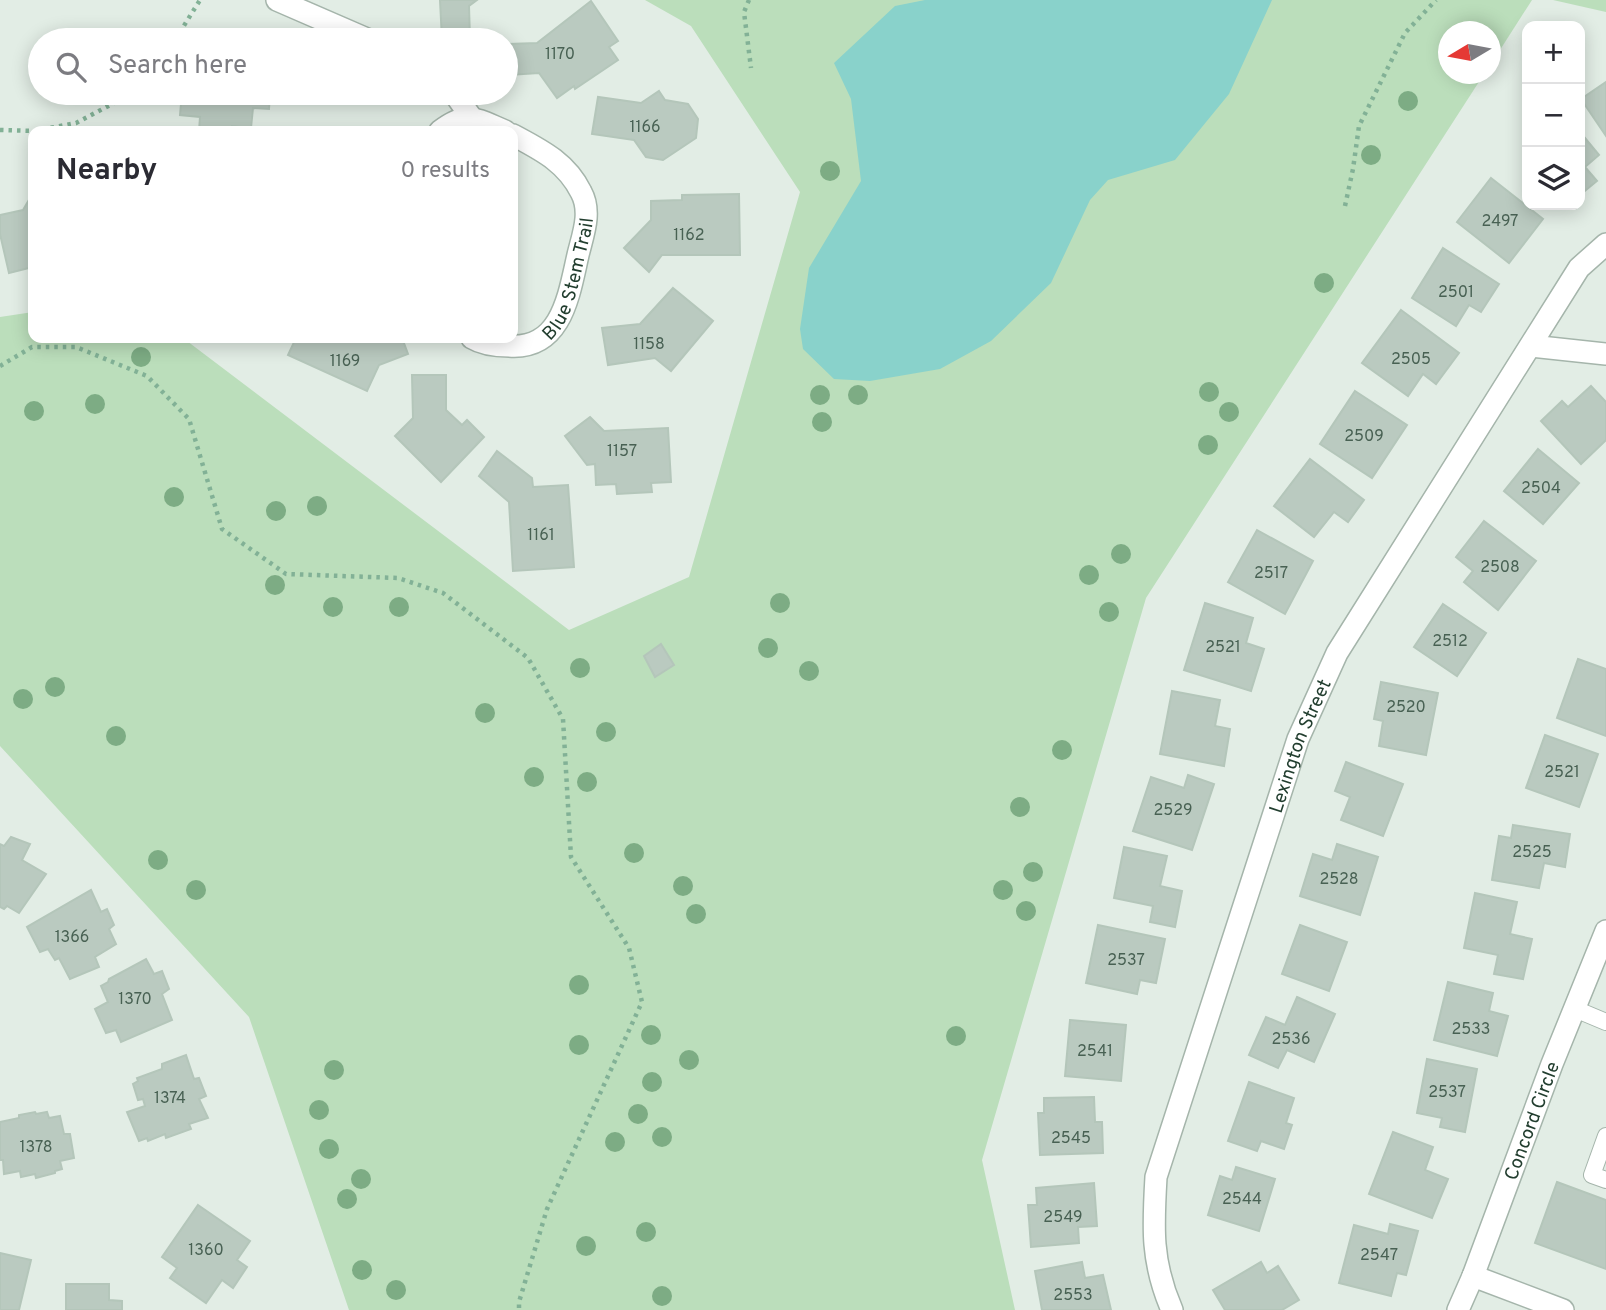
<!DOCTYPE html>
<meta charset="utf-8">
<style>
:root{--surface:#fff;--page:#f7f7f7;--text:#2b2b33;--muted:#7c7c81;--line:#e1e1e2}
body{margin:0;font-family:Overpass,sans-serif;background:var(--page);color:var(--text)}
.controls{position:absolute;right:21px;top:21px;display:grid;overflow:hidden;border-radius:14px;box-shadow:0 4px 18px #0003}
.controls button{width:63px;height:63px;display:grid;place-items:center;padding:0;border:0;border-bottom:2px solid var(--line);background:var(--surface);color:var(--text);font:35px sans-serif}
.compass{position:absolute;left:1438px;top:21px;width:63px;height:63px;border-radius:50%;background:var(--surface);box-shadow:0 4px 18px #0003;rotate:260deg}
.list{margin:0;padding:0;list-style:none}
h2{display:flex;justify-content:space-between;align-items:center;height:91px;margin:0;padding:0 28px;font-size:30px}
h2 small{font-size:23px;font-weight:400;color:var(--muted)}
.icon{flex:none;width:38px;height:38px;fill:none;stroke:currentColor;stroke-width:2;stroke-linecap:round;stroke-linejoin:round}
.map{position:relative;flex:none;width:1606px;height:1310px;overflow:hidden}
.search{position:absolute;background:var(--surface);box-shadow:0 4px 18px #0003;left:28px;top:28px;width:490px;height:77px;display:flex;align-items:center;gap:18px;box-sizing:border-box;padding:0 24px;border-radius:38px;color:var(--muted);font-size:26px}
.panel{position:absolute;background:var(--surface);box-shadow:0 4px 18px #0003;left:28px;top:126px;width:490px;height:217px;border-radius:14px}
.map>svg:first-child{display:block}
.green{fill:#bbdebb}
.water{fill:#89d2cb}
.building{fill:#bacac0;stroke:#b4c6ba;stroke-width:2}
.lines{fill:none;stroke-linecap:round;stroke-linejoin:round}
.lane-casing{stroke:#a5b5ab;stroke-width:18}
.street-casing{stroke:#a5b5ab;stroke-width:24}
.path{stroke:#82b196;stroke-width:4.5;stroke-dasharray:3.5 5;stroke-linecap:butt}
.lane{stroke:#fff;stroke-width:16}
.street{stroke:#fff;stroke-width:21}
.tree{fill:#7dac84}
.labels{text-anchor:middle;stroke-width:5;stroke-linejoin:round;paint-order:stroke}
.number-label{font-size:16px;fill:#486153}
.street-label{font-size:19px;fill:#223e2f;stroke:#f3f9f4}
</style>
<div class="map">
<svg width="1606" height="1310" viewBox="0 0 1606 1310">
<rect width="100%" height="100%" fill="#e2ede5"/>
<g class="green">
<path d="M645,0H1532L1491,64L1490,32H1448V74H1484L1146,598L982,1160L1015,1310H349L249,1017L0,746V317L33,312V338H183L569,630L689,577L800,192L691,26Z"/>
<path d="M1553,0H1606V12Z"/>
</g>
<path class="water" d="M925,0H1272L1229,94L1175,160L1108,180L1090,200L1051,283L991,341L940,369L870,381L834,379L803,349L800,329L809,268L861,181L851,99L834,63L895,6Z"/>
<g class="building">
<path d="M440,0H477L469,6L470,40H442Z"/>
<path d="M591,1L618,41L609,47L618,60L575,89L574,86L557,98L539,73L506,75V44L537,43Z"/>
<path d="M1606,82V136L1581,99Z"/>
<path d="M659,91L665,100L688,104L698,119L696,138L663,160L646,157L634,140L592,134L598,97L641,103Z"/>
<path d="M182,93H270L269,109L253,108L251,128L232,126L231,131H199L200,117L180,115Z"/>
<path d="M1580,132L1599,155L1585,167L1597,181L1580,195Z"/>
<path d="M1491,178L1543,219L1509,263L1457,222Z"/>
<path d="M33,193V267L9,273L0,234V215L23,210Z"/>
<path d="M739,194L740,255H662L649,272L624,248L651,220V201L682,200V195Z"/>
<path d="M1443,248L1499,284L1481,312L1469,305L1456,326L1412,298Z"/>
<path d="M673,288L713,321L671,371L655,358L608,365L602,328L640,324Z"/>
<path d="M1401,310L1459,353L1436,384L1423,374L1408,396L1362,363Z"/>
<path d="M296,338H402L408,354L379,365L367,391L288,355Z"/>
<path d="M412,375H446V410L462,425L467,420L484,437L441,482L395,436L413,418Z"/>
<path d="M1591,386L1606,402V440L1581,464L1541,421L1562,401L1568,407Z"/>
<path d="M1355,391L1407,425L1372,478L1320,444Z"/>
<path d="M590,417L604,431L668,428L671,482L651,483L652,492L617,494L616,484L596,485L595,464L587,465L565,436Z"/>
<path d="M1538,449L1579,483L1543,524L1504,491Z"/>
<path d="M497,451L532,478L533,487L568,485L574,567L513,571L509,502L479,476Z"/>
<path d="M1310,459L1364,500L1348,522L1334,512L1314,537L1274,506Z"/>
<path d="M1484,521L1536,561L1498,610L1464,582L1473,571L1456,557Z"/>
<path d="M1257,530L1313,561L1285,614L1228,582Z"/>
<path d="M1205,603L1253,618L1246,643L1264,649L1251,691L1184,670Z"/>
<path d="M1443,604L1486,633L1457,676L1414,647Z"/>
<path d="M661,644L674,665L655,677L644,656Z"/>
<path d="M1578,659L1606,669V736L1557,718Z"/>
<path d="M1381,682L1438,693L1426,755L1379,746L1383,721L1374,719Z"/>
<path d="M1172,691L1220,700L1215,726L1230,729L1224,766L1160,754Z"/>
<path d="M1545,735L1598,754L1579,807L1526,788Z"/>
<path d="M1346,762L1403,784L1383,836L1341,820L1350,797L1335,791Z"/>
<path d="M1188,775L1214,784L1192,850L1133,831L1151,777L1184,788Z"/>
<path d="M1513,825L1570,834L1565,867L1544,863L1539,888L1492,880L1499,836L1511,838Z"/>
<path d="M11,837L30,844L22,860L46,874L19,913L7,906L4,909L0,907V844L4,846Z"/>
<path d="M1337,844L1378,857L1360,915L1300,896L1313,854L1332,860Z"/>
<path d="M1124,847L1167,856L1160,886L1182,891L1175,927L1150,922L1153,906L1114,898Z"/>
<path d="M91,890L101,912L107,909L114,925L109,929L116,944L95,957L99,967L70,979L59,958L55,960L48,949L40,952L27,927Z"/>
<path d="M1475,893L1517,902L1510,934L1532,939L1523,979L1494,974L1498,955L1464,948Z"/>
<path d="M1098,925L1165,939L1156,983L1140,980L1137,994L1086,983Z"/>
<path d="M1300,925L1347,942L1329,991L1282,974Z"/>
<path d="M146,959L154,974L162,971L169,989L162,994L172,1020L121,1042L116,1030L106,1033L95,1009L108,1002L101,986L108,982L109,979Z"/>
<path d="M1448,982L1493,993L1489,1011L1508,1016L1497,1056L1434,1040Z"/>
<path d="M1297,997L1335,1014L1314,1062L1287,1050L1278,1068L1249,1055L1266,1017L1285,1025Z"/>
<path d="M1070,1020L1126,1025L1121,1081L1065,1076Z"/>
<path d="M186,1055L194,1079L199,1078L206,1096L199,1099L208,1118L189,1124L191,1129L166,1138L165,1134L148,1141L147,1138L139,1141L127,1112L145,1106L143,1099L138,1100L133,1084L138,1081L137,1078L162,1069V1064Z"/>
<path d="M1427,1059L1477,1069L1465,1132L1440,1127L1442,1118L1417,1113Z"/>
<path d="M1249,1082L1294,1098L1286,1123L1292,1125L1284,1149L1261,1141L1257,1151L1228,1141Z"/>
<path d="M1094,1097L1095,1122H1102L1103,1153L1040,1155L1038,1113H1044V1098Z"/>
<path d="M35,1112L36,1114L47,1112L49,1118L60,1116L64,1134H70L74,1158L60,1161L62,1169L55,1171V1173L36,1178L35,1174L21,1177L20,1171L4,1174L3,1160H0V1122L19,1118V1115Z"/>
<path d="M1393,1132L1433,1147L1425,1170L1448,1179L1432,1218L1369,1194Z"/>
<path d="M1236,1167L1275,1179L1259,1231L1208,1215L1220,1176L1232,1180Z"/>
<path d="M1557,1182L1606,1200V1269L1535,1243Z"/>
<path d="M1094,1183L1097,1226L1078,1227L1079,1243L1031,1247L1028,1205H1037L1036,1188Z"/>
<path d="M198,1205L250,1241L237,1260L247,1267L233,1288L222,1280L206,1303L170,1278L177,1268L162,1257Z"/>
<path d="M1390,1224L1418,1231L1406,1275L1397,1273L1391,1296L1339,1283L1354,1225L1388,1234Z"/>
<path d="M0,1253L31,1260L19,1310H0Z"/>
<path d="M1082,1262L1085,1278L1103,1275L1111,1310H1042L1035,1271Z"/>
<path d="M1261,1262L1267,1273L1278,1266L1299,1300L1282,1310H1225L1213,1290Z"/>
<path d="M66,1284H109V1300L122,1301V1310H66Z"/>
</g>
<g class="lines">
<g class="lane-casing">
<g id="lane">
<path d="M1575,1009L1606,1022"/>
<path d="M1606,1136L1592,1175L1606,1180"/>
</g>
</g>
<g class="street-casing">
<g id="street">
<path d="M277,0L369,40"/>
<path d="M454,93L471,117"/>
<path d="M440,131C467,110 476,119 505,131"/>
<path id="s1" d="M472,338C482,344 497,346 509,346C562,350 569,294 578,255C583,234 592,212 581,192C566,162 541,150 513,135"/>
<path d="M1531,346L1606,354"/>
<path d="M1473,1276L1563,1310"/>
<path id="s2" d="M1172,1310C1151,1262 1153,1227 1156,1177L1298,739L1337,653L1579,268L1606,244"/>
<path id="s3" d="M1458,1310L1473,1276L1552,1064L1606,931"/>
</g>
</g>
<g class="path">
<path d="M749,0L744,12L751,68"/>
<path d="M175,40L200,0"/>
<path d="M0,130L34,131L76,123L133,93"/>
<path d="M1345,206L1353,169L1359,126L1405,33L1436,0"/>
<path d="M0,366L32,347H76L147,376L189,419L222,529L286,574L398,578L443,593L528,658L563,719L571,857L629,948L642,1002L547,1209L519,1302V1310"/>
</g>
<use href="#lane" class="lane"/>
<use href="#street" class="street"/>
</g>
<g class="tree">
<circle cx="1408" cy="101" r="10"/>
<circle cx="1371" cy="155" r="10"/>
<circle cx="830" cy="171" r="10"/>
<circle cx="1324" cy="283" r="10"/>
<circle cx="141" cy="357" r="10"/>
<circle cx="1209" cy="392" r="10"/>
<circle cx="820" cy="395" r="10"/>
<circle cx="858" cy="395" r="10"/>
<circle cx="95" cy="404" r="10"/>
<circle cx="34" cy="411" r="10"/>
<circle cx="1229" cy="412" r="10"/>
<circle cx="822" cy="422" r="10"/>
<circle cx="1208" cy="445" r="10"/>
<circle cx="174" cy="497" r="10"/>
<circle cx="317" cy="506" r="10"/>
<circle cx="276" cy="511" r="10"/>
<circle cx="1121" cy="554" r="10"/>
<circle cx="1089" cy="575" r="10"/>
<circle cx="275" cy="585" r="10"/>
<circle cx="780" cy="603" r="10"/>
<circle cx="333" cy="607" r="10"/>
<circle cx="399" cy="607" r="10"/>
<circle cx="1109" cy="612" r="10"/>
<circle cx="768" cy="648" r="10"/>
<circle cx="580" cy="668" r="10"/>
<circle cx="809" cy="671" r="10"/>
<circle cx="55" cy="687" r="10"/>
<circle cx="23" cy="699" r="10"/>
<circle cx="485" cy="713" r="10"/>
<circle cx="606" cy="732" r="10"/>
<circle cx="116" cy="736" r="10"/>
<circle cx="1062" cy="750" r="10"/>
<circle cx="534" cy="777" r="10"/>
<circle cx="587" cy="782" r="10"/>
<circle cx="1020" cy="807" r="10"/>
<circle cx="634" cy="853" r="10"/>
<circle cx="158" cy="860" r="10"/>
<circle cx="1033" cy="872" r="10"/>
<circle cx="683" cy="886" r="10"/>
<circle cx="196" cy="890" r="10"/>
<circle cx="1003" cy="890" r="10"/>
<circle cx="1026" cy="911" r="10"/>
<circle cx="696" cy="914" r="10"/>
<circle cx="579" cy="985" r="10"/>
<circle cx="651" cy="1035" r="10"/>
<circle cx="956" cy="1036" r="10"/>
<circle cx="579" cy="1045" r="10"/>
<circle cx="689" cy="1060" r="10"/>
<circle cx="334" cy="1070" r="10"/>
<circle cx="652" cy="1082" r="10"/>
<circle cx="319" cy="1110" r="10"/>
<circle cx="638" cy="1114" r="10"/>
<circle cx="662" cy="1137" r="10"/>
<circle cx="615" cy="1142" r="10"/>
<circle cx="329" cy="1149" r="10"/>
<circle cx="361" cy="1179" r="10"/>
<circle cx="347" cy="1199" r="10"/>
<circle cx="646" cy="1232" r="10"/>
<circle cx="586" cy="1246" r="10"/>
<circle cx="362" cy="1270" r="10"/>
<circle cx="396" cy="1290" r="10"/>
<circle cx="662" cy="1296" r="10"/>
</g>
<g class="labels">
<g class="number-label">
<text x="560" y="59">1170</text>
<text x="645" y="132">1166</text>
<text x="1500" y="226">2497</text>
<text x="689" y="240">1162</text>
<text x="1456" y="297">2501</text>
<text x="649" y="349">1158</text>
<text x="1411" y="364">2505</text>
<text x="345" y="366">1169</text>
<text x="1364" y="441">2509</text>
<text x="622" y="456">1157</text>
<text x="1541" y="493">2504</text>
<text x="541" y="540">1161</text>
<text x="1500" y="572">2508</text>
<text x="1271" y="578">2517</text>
<text x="1450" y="646">2512</text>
<text x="1223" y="652">2521</text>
<text x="1406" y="712">2520</text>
<text x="1562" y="777">2521</text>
<text x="1173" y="815">2529</text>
<text x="1532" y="857">2525</text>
<text x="1339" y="884">2528</text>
<text x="72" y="942">1366</text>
<text x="1126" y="965">2537</text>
<text x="135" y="1004">1370</text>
<text x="1471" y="1034">2533</text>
<text x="1291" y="1044">2536</text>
<text x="1095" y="1056">2541</text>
<text x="1447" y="1097">2537</text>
<text x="170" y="1103">1374</text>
<text x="1071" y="1143">2545</text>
<text x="36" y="1152">1378</text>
<text x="1242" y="1204">2544</text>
<text x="1063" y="1222">2549</text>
<text x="206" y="1255">1360</text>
<text x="1379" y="1260">2547</text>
<text x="1073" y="1300">2553</text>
</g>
<g class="street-label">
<text dy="7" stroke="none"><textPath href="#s1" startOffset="140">Blue Stem Trail</textPath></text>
<text dy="7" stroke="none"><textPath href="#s2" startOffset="590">Lexington Street</textPath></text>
<text dy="7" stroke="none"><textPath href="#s3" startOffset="203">Concord Circle</textPath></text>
</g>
</g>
</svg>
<div class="controls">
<button>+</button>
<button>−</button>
<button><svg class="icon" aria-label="layers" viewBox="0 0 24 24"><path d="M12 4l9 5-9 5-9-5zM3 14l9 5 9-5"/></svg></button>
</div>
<svg class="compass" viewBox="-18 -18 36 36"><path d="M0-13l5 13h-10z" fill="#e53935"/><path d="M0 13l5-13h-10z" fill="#7c7c81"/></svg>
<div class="search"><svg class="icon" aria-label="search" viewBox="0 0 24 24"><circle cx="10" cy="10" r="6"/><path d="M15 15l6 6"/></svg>Search here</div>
<section class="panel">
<h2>Nearby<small>0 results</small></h2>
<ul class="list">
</ul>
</section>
</div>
